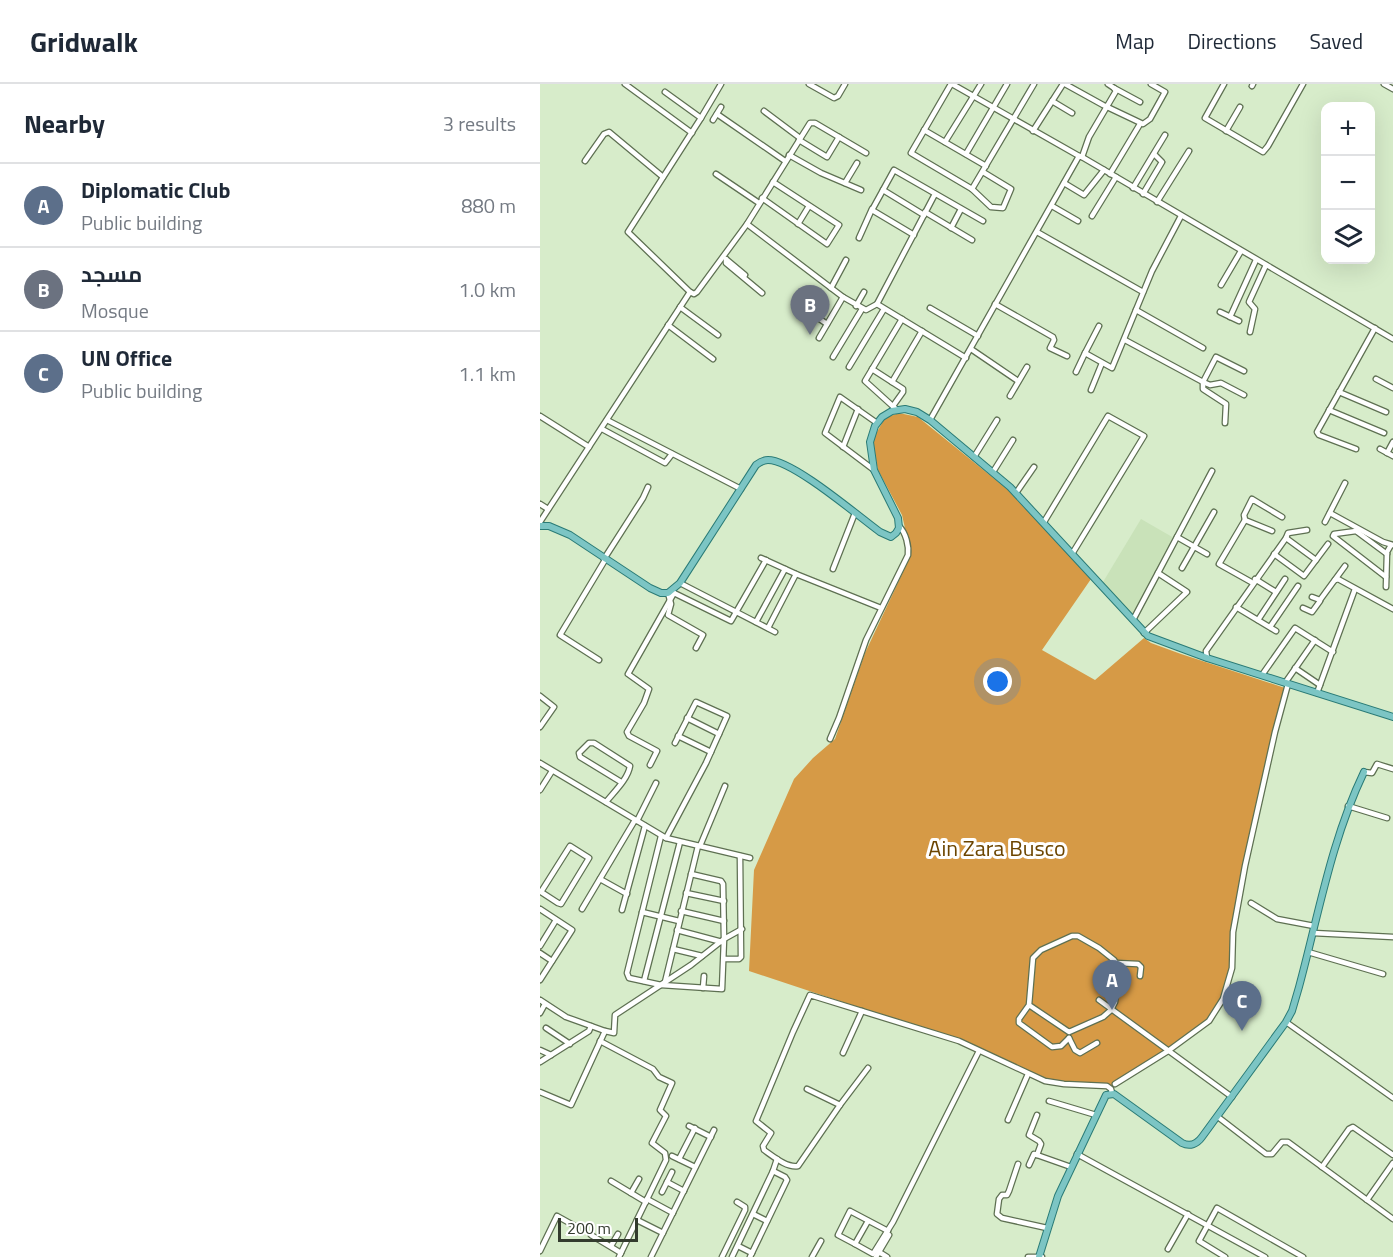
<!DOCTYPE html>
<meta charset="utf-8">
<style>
:root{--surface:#fff;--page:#f6f6f7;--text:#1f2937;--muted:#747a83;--line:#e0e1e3;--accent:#7c3aed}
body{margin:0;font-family:"Titillium Web",Cairo,sans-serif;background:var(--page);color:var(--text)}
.controls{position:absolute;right:18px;top:18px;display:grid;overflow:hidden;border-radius:12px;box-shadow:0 6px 24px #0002}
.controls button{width:54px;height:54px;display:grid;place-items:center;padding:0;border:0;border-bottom:2px solid var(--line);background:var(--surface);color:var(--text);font:30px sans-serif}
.scale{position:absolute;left:18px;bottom:15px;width:80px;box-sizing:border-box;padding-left:6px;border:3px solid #333b2e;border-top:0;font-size:16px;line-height:21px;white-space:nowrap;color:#333b2e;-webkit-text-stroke:4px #fff;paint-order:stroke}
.you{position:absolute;left:458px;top:598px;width:21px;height:21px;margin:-15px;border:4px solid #fff;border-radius:50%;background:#1a73e8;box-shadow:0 0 0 9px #1a73e833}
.badge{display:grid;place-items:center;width:39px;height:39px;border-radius:50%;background:var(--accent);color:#fff;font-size:20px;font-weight:700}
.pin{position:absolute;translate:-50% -50px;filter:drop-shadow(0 2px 3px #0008)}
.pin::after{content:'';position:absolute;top:32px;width:21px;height:18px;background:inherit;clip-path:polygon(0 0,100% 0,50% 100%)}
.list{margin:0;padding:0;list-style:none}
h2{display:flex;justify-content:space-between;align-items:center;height:78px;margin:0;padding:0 24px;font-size:26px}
h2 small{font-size:20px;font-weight:400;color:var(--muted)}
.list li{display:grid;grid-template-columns:39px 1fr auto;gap:18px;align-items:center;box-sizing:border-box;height:84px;padding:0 24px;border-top:2px solid var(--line)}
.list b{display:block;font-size:22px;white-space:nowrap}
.list p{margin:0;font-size:20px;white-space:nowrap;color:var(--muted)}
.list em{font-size:20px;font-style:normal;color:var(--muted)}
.icon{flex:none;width:33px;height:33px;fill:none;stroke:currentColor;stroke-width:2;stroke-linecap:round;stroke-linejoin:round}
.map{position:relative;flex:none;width:853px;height:1173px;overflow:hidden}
header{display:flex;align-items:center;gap:36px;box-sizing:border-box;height:84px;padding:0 30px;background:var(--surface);border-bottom:2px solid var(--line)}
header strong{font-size:28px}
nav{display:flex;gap:33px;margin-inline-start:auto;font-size:21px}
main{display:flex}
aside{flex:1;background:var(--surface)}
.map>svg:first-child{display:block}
.built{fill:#c9e2b9}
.forest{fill:#d69a46}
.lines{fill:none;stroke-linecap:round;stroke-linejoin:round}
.minor-casing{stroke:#5e7052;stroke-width:7}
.major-casing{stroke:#2a7b76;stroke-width:8}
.minor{stroke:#fff;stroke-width:4.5}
.major{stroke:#7cc5c4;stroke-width:6}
.labels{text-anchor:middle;stroke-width:6;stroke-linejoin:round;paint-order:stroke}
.park-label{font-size:22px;fill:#6c4500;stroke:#fff}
</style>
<header>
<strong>Gridwalk</strong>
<nav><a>Map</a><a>Directions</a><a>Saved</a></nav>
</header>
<main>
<aside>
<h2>Nearby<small>3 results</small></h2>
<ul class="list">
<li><span class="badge" style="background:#5c6f8a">A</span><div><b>Diplomatic Club</b><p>Public building</p></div><em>880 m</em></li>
<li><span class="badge" style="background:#6b7280">B</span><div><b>مسجد</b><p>Mosque</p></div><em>1.0 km</em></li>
<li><span class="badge" style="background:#5c6f8a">C</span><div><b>UN Office</b><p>Public building</p></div><em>1.1 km</em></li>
</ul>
</aside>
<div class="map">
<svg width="853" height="1173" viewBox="0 0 853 1173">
<rect width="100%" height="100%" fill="#d7ecca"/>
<path class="built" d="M601,435L634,454L593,532L563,498Z"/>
<path class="forest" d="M359,329L378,333L467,405L551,495L502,566L555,596L604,554L611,559L641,570L745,604L693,851L691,889L673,934L573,1003L536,1000L496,993L423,958L209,887L214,786L254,695L273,674L295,655L325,569L371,471L362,431L338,386L333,362L334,353L345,334Z"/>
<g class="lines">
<g class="minor-casing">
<g id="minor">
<path d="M85,0L152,49"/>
<path d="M269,0L294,14L298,12L305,0"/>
<path d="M411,0L371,69L432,105L494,0"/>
<path d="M412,0L539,72"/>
<path d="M525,0L563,21L603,40L610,35L625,8L611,0"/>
<path d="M684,0L665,34L723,68L728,62L763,0"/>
<path d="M844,0L853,5"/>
<path d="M712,2L713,0"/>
<path d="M574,4L600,18"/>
<path d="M125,8L161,34L88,148L150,208"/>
<path d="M512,17L532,29"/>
<path d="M224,27L260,54"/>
<path d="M177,30L245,77"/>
<path d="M161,34L181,0"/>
<path d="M173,36L181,23"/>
<path d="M384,46L446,82"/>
<path d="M493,47L523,0"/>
<path d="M686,47L700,23"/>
<path d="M259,56L287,73L299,53"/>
<path d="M405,58L441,0"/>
<path d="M426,70L467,0"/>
<path d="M249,71L281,89L321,106"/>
<path d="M542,73L853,255"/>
<path d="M45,77L64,50L69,48L123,93"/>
<path d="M176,90L219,119"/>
<path d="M570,90L600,40"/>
<path d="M305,99L317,79"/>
<path d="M524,99L544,111L564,86"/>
<path d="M593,104L625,51"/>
<path d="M432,105L451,123L463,124L471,105L443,88"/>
<path d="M343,106L332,126L374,151"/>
<path d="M603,110L622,78L614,70"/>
<path d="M222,114L287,160L299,141L233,98"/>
<path d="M617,118L649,67"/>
<path d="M512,122L538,137"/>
<path d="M385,128L432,156"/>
<path d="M384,131L343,106L354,86L443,137"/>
<path d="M552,132L576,93"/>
<path d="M207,140L303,213L326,226L337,220L395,110"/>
<path d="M258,140L269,122"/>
<path d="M411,144L421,125"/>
<path d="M497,148L603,208"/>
<path d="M319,154L332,125"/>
<path d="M186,175V179L222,209"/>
<path d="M187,176L205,191"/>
<path d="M681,201L701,167"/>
<path d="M291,204L306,176"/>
<path d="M337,220L426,274"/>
<path d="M455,220L513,253L514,256L510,264L527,272"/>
<path d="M316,222L324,208"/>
<path d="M140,223L178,251"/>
<path d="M390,224L438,252"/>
<path d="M596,226L663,264"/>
<path d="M268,227L287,240"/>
<path d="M680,228L699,237"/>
<path d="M690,233L716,176"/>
<path d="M128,241L173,275"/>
<path d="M710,248L715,225L709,218L726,181"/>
<path d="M279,254L303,213"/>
<path d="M585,256L663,298L670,301L681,299L704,311"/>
<path d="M431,265L478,297"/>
<path d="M545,269L559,242"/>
<path d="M293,273L322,225"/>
<path d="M309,283L344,225"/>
<path d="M332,285L363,305V308L353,322"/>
<path d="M536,288L545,269L572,284L612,187L641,132"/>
<path d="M836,295L853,304"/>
<path d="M352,298L382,247"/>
<path d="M551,306L562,279"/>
<path d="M799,308L846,328"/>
<path d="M470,312L487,283"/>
<path d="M357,326L325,297L362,235"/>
<path d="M789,326L844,349"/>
<path d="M0,332L49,363"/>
<path d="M67,336L201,405"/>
<path d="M390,336L539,72L542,73L549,53L576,7L574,4L568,0"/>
<path d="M685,339L686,320L663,305V298L676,273L704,287"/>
<path d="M62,345L125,379L132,370"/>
<path d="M303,363L318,325"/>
<path d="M816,365L779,351L777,348L835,244"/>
<path d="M840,365L853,372"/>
<path d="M847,369L853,358"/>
<path d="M434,373L457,336"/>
<path d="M334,386L285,349L300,313L337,339"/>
<path d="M453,388L473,356"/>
<path d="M476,409L494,383"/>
<path d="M0,420L8,425"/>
<path d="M790,429L843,458L853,461"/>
<path d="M705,436L679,480L713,499"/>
<path d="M0,438L150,208L154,210L157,208L207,140L270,39H275L326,69"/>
<path d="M504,438L568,332L604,352L532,470"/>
<path d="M785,438L805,399"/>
<path d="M732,447L705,436L704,431L712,415L742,433"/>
<path d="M637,453L667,470"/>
<path d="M746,454L748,449L767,446"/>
<path d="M734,470L764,492L788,460"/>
<path d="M221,474L256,490L341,524"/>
<path d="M64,475L103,414L108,403"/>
<path d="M642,484L674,428"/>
<path d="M293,485L315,429"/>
<path d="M846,493L793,452L794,450L816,447L847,470"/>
<path d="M715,495L736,508"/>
<path d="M795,496L798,495L853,525"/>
<path d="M140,499L235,548"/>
<path d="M846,503L847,468L851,461"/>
<path d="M128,509L131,520L128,531L163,551L156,564"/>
<path d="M134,509L191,537L226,476"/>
<path d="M772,513L780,516L805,482"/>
<path d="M696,523L736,547"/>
<path d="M763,524L772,528L780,517"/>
<path d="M593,536L672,387"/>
<path d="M718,536L745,495"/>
<path d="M216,538L245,485"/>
<path d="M730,543L758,502"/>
<path d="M228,544L256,490"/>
<path d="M604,549L647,508L618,489"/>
<path d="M667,574L666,567L746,454L776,476"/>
<path d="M59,576L20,551L65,476"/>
<path d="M755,584L780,601"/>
<path d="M722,591L755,544L793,568"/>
<path d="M745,599L775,556"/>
<path d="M777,609L815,505"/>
<path d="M0,612L14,623L0,643"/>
<path d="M147,634L179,650"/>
<path d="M138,652L171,668"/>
<path d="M290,655L299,634L326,556L368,471C369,462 366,449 359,442"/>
<path d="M0,679L126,754L210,774"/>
<path d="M110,681L117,667L89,652L87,648L104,619L109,605L88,590L134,509"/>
<path d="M824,688L832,689L837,680L853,685"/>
<path d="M0,706L12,687"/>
<path d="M66,718C74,708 88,695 90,682L54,659H49L39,669L40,673L81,698"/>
<path d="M808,722L847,734"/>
<path d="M97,737L116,699"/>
<path d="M121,752L87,889L89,894L121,901L182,905L184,855L183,800L181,797L151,790"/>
<path d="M126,754L166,679L187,632L156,618L135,659"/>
<path d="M160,762L185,702"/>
<path d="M60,795L87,810"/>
<path d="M0,808H1L18,819L21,820L49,774L30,762L1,808"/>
<path d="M146,809L184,817"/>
<path d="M711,819L737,835L774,842"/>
<path d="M0,825L32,846L0,896"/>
<path d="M42,825L95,736"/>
<path d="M82,826L105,742"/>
<path d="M141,827L184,837"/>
<path d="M102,828L139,837"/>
<path d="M137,846L182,858"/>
<path d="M773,849L853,853"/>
<path d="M0,862L16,836"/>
<path d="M133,865L162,872"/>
<path d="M768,868L843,890"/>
<path d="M0,869L12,877"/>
<path d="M184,875H199L201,873L200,772"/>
<path d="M576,879L598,880L601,883L600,892"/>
<path d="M104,897L140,758"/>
<path d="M125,898L158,762"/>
<path d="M163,904L164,892"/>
<path d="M0,916L26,933L65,947L31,1021L0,1008"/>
<path d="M559,916L692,1013"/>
<path d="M489,921L529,948L563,933L571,926L575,918L578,882L574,876L559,864L538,852H532L501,866L493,874L489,921L479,935V939L512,963L521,962L529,954"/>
<path d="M0,929L5,920"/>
<path d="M746,938L853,1014"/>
<path d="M6,944L30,960"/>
<path d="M65,947L74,949L75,931L151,881L184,855L202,845"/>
<path d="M529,954L535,966L540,969L557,959"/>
<path d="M60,957L113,985L119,993L132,999L120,1026L126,1032L112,1059L125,1069L126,1076L79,1173"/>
<path d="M0,966L11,971"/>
<path d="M303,969L322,927"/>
<path d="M0,978L49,947L51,942"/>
<path d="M328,984L300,1021L258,1082C247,1084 234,1073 224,1066L223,1062L231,1049L216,1037L253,948L270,911L419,957L505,997L524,1000L567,1002L571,1005L572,1009"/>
<path d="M575,1000L628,967L669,937L683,915L692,884L693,848L705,782L735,648L748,600"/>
<path d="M267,1005L300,1021"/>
<path d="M509,1017L556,1031"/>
<path d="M678,1033L726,1070H732L742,1058H748L853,1135"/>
<path d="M468,1036L488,990"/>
<path d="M149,1042L171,1053"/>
<path d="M537,1070L725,1173"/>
<path d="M497,1071L531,1083"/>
<path d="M132,1072L155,1083"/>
<path d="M139,1075L155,1044"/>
<path d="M478,1080L469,1107L467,1111H462L459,1115L457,1130L462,1134L507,1144"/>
<path d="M489,1081L494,1070L497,1071L501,1060L499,1057L489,1051L497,1031"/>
<path d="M782,1083L809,1045L813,1043L853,1071"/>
<path d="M71,1097L106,1118"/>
<path d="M127,1098L144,1107"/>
<path d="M122,1108L132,1088"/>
<path d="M91,1109L99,1095"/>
<path d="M107,1115L133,1129"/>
<path d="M827,1116L853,1079"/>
<path d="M213,1130L227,1137"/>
<path d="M97,1136L123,1149"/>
<path d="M328,1137L315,1160L333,1170L353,1138L439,967"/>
<path d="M51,1151L81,1169"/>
<path d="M315,1160L298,1151L310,1127L348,1147"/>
<path d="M71,1162L78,1150"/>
<path d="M198,1162L212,1169"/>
<path d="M628,1165L648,1130"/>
<path d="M0,1167L17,1132L35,1142"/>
<path d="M339,1168L347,1173"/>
<path d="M111,1173L174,1046"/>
<path d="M182,1173L205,1126V1123L197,1118"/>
<path d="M192,1173L233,1087L237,1075"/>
<path d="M210,1173L247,1096L245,1093L233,1087"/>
<path d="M272,1173L281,1157"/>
<path d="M336,1173L349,1151"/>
<path d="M488,1173H502"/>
<path d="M685,1173L659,1157L677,1124L763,1173"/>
</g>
</g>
<g class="major-casing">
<g id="major">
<path d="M0,442H9L30,451L110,504L121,509H128L140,499L216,381C220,378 223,376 228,376C253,376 318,432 340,448L351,453L356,449L359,444L358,434L334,386L330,358L335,342L342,333L352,327L365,325L377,328L390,336L470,403L608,552L667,574L853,633"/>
<path d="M499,1173L518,1112L566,1011L574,1010L642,1059C650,1063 657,1060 662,1053L746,938L752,927L759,903C779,829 791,757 824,688"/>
</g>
</g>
<use href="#minor" class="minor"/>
<use href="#major" class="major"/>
</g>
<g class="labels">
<g class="park-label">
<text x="457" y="772">Ain Zara Busco</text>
</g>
</g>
</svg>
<div class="controls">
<button>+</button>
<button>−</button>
<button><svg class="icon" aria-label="layers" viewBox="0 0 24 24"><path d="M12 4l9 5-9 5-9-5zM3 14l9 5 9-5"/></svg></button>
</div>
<div class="scale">200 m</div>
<div class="you"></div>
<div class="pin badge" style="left:572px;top:926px;background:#5c6f8a">A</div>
<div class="pin badge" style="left:270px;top:251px;background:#6b7280">B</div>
<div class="pin badge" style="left:702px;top:947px;background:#5c6f8a">C</div>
</div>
</main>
